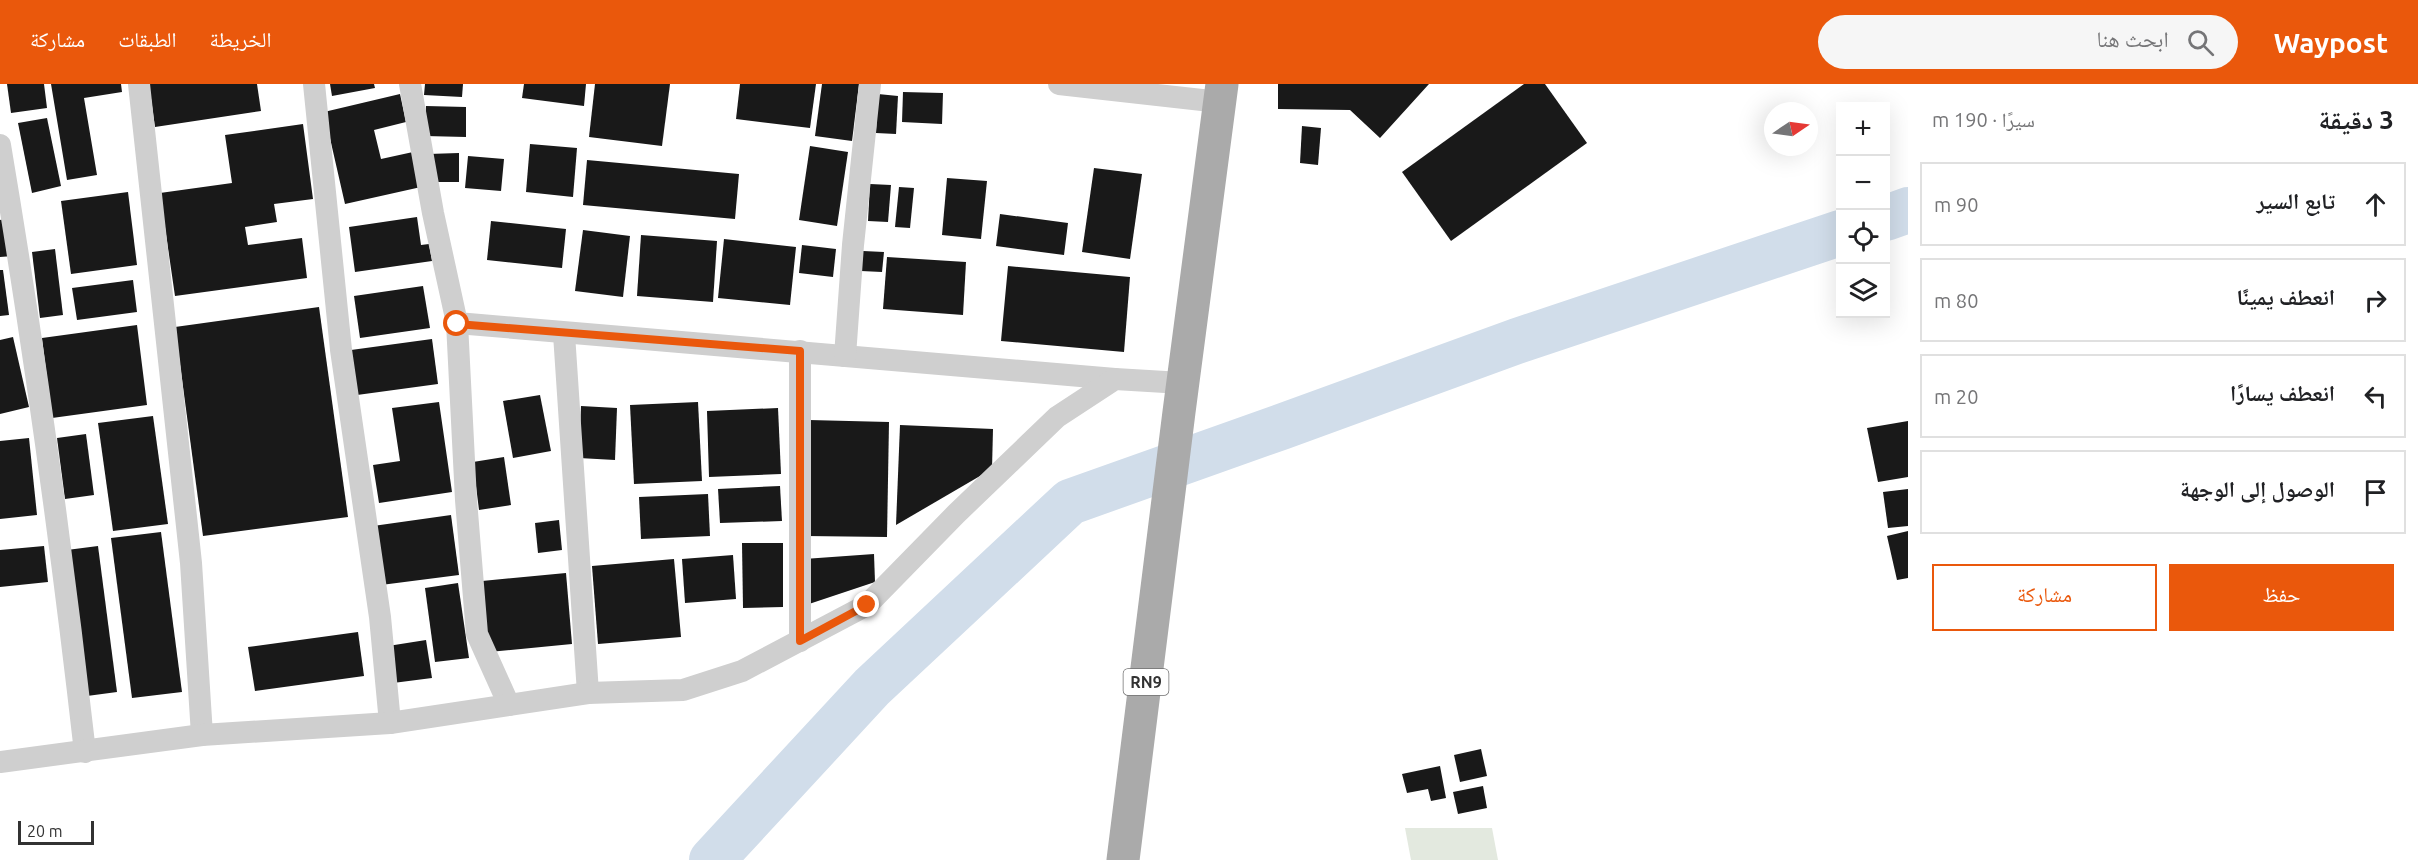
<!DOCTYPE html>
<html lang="ar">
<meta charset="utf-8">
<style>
:root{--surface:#fff;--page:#f6f6f6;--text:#202124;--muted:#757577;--line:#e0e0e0;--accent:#ea580c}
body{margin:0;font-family:Ubuntu,"Noto Naskh Arabic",sans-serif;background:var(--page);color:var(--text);direction:rtl}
.controls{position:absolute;right:18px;top:18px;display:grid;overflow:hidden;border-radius:0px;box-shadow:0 6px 24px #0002}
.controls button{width:54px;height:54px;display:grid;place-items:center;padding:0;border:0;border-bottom:2px solid var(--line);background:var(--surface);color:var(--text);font:30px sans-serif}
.compass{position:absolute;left:1764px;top:18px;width:54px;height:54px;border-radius:50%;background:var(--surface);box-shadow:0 6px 24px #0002;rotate:77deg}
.scale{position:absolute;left:18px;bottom:15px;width:76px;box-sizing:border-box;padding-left:6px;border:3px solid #323232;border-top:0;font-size:16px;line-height:21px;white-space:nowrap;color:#323232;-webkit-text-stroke:4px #fff;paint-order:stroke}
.stop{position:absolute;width:18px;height:18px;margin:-14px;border:4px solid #ea580c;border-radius:50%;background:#fff}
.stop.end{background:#ea580c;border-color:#fff;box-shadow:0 2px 6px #0008}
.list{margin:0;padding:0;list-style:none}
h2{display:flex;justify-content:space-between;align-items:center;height:78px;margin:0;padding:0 24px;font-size:26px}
h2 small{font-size:20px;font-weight:400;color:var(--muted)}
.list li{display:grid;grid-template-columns:39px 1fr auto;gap:18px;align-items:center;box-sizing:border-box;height:84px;margin:0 12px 12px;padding:0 12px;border:2px solid var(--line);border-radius:0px}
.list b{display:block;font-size:22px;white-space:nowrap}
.list em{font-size:20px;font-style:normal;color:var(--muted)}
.actions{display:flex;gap:12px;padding:18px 24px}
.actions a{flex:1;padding:14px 0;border:2px solid var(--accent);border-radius:0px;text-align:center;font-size:21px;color:var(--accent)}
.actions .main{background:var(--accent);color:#fff}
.icon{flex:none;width:33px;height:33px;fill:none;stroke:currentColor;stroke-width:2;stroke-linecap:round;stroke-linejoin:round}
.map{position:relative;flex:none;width:1908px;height:776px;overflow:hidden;direction:ltr}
header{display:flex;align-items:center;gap:36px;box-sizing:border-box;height:84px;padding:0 30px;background:var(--accent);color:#fff}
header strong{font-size:28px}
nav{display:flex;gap:33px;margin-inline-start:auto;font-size:21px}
.search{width:420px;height:54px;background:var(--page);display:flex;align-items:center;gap:15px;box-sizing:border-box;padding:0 21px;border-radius:33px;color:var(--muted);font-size:22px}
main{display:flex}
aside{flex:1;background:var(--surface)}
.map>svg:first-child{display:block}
.green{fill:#e3e9df}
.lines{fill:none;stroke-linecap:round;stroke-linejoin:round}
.river{stroke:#d1ddea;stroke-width:46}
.building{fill:#191919}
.street{stroke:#cfcfcf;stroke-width:22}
.primary{stroke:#aaa;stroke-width:33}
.route{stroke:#ea580c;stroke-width:8}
.labels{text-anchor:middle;stroke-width:6;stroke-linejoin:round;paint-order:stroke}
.shield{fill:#fff;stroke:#707070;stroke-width:1.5}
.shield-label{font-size:16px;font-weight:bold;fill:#323232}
</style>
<header>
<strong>Waypost</strong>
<div class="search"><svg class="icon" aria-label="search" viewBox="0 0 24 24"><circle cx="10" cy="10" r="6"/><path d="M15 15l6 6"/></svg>ابحث هنا</div>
<nav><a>الخريطة</a><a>الطبقات</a><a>مشاركة</a></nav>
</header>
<main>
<aside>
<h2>3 دقيقة<small>سيرًا · 190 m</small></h2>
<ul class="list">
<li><svg class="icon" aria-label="ahead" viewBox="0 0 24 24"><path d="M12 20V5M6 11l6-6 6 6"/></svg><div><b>تابع السير</b></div><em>90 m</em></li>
<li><svg class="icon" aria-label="right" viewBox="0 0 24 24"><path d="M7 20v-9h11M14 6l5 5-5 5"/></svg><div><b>انعطف يمينًا</b></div><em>80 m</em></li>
<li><svg class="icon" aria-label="left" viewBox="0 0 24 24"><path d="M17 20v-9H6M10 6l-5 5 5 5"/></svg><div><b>انعطف يسارًا</b></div><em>20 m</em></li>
<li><svg class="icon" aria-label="arrive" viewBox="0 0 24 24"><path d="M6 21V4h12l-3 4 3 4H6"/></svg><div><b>الوصول إلى الوجهة</b></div></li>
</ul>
<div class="actions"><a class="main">حفظ</a><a>مشاركة</a></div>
</aside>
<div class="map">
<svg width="1908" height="776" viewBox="0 0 1908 776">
<rect width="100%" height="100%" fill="#fff"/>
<path class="green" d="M1405,744H1492L1498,776H1411Z"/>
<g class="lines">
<g class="river">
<path d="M1886,134L1908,126"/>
<path d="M712,776L872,603L1070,418L1281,343L1517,257L1840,149"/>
</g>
</g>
<g class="building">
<path d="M7,0H44L47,24L11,29Z"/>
<path d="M51,0H121L122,8L84,14L97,91L67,96Z"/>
<path d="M149,0H257L261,27L155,43Z"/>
<path d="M330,0H374L375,4L332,12Z"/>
<path d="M425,0H463L462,13L424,11Z"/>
<path d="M524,0H586L584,22L522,14Z"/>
<path d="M595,0H670L662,62L589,53Z"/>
<path d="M740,0H816L810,44L736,35Z"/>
<path d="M822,0H859L852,57L815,52Z"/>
<path d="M1278,0H1429L1380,54L1350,26L1278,25Z"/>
<path d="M1524,0H1545L1587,59L1451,157L1402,88Z"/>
<path d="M903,8L943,9L942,40L902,38Z"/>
<path d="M400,10L406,38L374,46L381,75L413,68L421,103L345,120L324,28Z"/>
<path d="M878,10L898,12L896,50L876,49Z"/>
<path d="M426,22L466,23V53L425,52Z"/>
<path d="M47,34L61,102L32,109L18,39Z"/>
<path d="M303,40L313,115L274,120L277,138L245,143L248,161L302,154L307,194L175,212L160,109L232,99L225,51Z"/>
<path d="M1302,42L1321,44L1318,81L1300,79Z"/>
<path d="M530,60L577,64L573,113L526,108Z"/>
<path d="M810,62L848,68L837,142L799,136Z"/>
<path d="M459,69V98H429L428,70Z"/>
<path d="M468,72L504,75L501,107L465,104Z"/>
<path d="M587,76L739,90L735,135L583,121Z"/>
<path d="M1094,84L1142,90L1130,175L1082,168Z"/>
<path d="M947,94L987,97L981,155L942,151Z"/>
<path d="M870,100L891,101L888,138L868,137Z"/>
<path d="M899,103L914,104L910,144L895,143Z"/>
<path d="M128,108L137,181L71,190L61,117Z"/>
<path d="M1000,130L1068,139L1064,171L996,162Z"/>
<path d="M417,133L421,161L429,160L432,177L355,188L349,143Z"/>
<path d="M8,134L13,172L0,173V136Z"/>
<path d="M491,137L566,145L562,184L487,176Z"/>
<path d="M583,146L630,152L623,213L575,207Z"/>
<path d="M641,151L717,157L713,218L637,212Z"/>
<path d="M724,155L796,163L790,221L718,214Z"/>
<path d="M802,161L836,165L833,193L799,189Z"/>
<path d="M55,165L63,231L40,234L32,168Z"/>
<path d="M863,167L884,168L882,188L861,187Z"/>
<path d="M887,173L966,178L963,231L883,225Z"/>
<path d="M1008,182L1130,193L1124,268L1001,257Z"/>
<path d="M0,186H3L9,231L0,232Z"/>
<path d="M133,196L137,228L77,236L72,204Z"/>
<path d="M423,202L430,244L360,254L354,212Z"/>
<path d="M319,223L348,433L203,452L175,243Z"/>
<path d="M137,241L147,321L52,334L42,254Z"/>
<path d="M13,253L29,323L0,330V256Z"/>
<path d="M432,255L438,300L357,311L351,266Z"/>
<path d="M540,311L551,367L513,374L503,317Z"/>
<path d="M439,318L452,408L379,419L373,381L400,377L392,324Z"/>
<path d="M698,318L702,397L634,400L630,321Z"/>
<path d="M581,322L617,324L615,376L579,374Z"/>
<path d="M778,324L781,390L709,393L707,327Z"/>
<path d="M153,332L168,440L113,447L98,339Z"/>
<path d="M809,336L889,338L887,453L806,452Z"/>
<path d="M1908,337V393L1878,398L1867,344Z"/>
<path d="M900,341L993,345L992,385L896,441Z"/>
<path d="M86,350L94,411L65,415L57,354Z"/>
<path d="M29,354L37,431L0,435V357Z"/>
<path d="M504,373L511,421L479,426L473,378Z"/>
<path d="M780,402L782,437L720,439L718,405Z"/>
<path d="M1908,405V442L1888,444L1883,408Z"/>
<path d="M708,410L710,452L641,455L639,413Z"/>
<path d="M451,431L459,491L381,501L373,442Z"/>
<path d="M559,436L562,466L538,469L535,439Z"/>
<path d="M1908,447V494L1897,496L1887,452Z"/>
<path d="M161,448L182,608L132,614L111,454Z"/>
<path d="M742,459H783V523L743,524Z"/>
<path d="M44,462L48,498L0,503V466Z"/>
<path d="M98,462L117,608L87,612L67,466Z"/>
<path d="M874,470L875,498L806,521L804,475Z"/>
<path d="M733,471L736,515L685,519L682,475Z"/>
<path d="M674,475L681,553L598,560L592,482Z"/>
<path d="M566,489L572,560L489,568L482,497Z"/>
<path d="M458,499L469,574L435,578L425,504Z"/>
<path d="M358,548L364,592L255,607L248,563Z"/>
<path d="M426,556L432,594L393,599L388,562Z"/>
<path d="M1481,665L1487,692L1460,698L1454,671Z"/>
<path d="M1440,682L1446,714L1431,717L1428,705L1407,709L1402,690Z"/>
<path d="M1483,702L1487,724L1458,730L1453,708Z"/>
</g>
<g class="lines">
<g class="street">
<path d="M139,0L191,479L202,651"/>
<path d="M314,0L341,266L380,533L390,639"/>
<path d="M410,0L433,129L457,239L466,416L477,550L509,621"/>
<path d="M1059,0L1220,18"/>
<path d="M0,61C34,263 62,465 85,668"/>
<path d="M457,239L1115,295"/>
<path d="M564,250L588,609"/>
<path d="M800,267V557"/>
<path d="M845,272L853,161L870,0"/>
<path d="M0,678L202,651L390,639L588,609L683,606L742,587L867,521L956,430L1057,333L1115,295L1182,299"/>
</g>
<path class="primary" d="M1123,776L1179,328L1222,0"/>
</g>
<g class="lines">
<path class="route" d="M457,240L800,267V557L867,521"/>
</g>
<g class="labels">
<rect class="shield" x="1123.5" y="585" width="45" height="26" rx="4.5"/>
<g class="shield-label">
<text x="1146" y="604">RN9</text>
</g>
</g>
</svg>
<div class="controls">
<button>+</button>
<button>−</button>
<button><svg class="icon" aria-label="locate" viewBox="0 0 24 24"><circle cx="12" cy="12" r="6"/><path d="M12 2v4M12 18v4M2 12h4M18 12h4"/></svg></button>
<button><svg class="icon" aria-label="layers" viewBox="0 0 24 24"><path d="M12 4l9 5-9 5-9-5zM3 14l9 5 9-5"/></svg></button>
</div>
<svg class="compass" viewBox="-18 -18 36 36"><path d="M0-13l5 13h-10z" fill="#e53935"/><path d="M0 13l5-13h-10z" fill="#757577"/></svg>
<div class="scale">20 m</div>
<div class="stop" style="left:457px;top:240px"></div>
<div class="stop end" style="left:867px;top:521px"></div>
</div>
</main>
